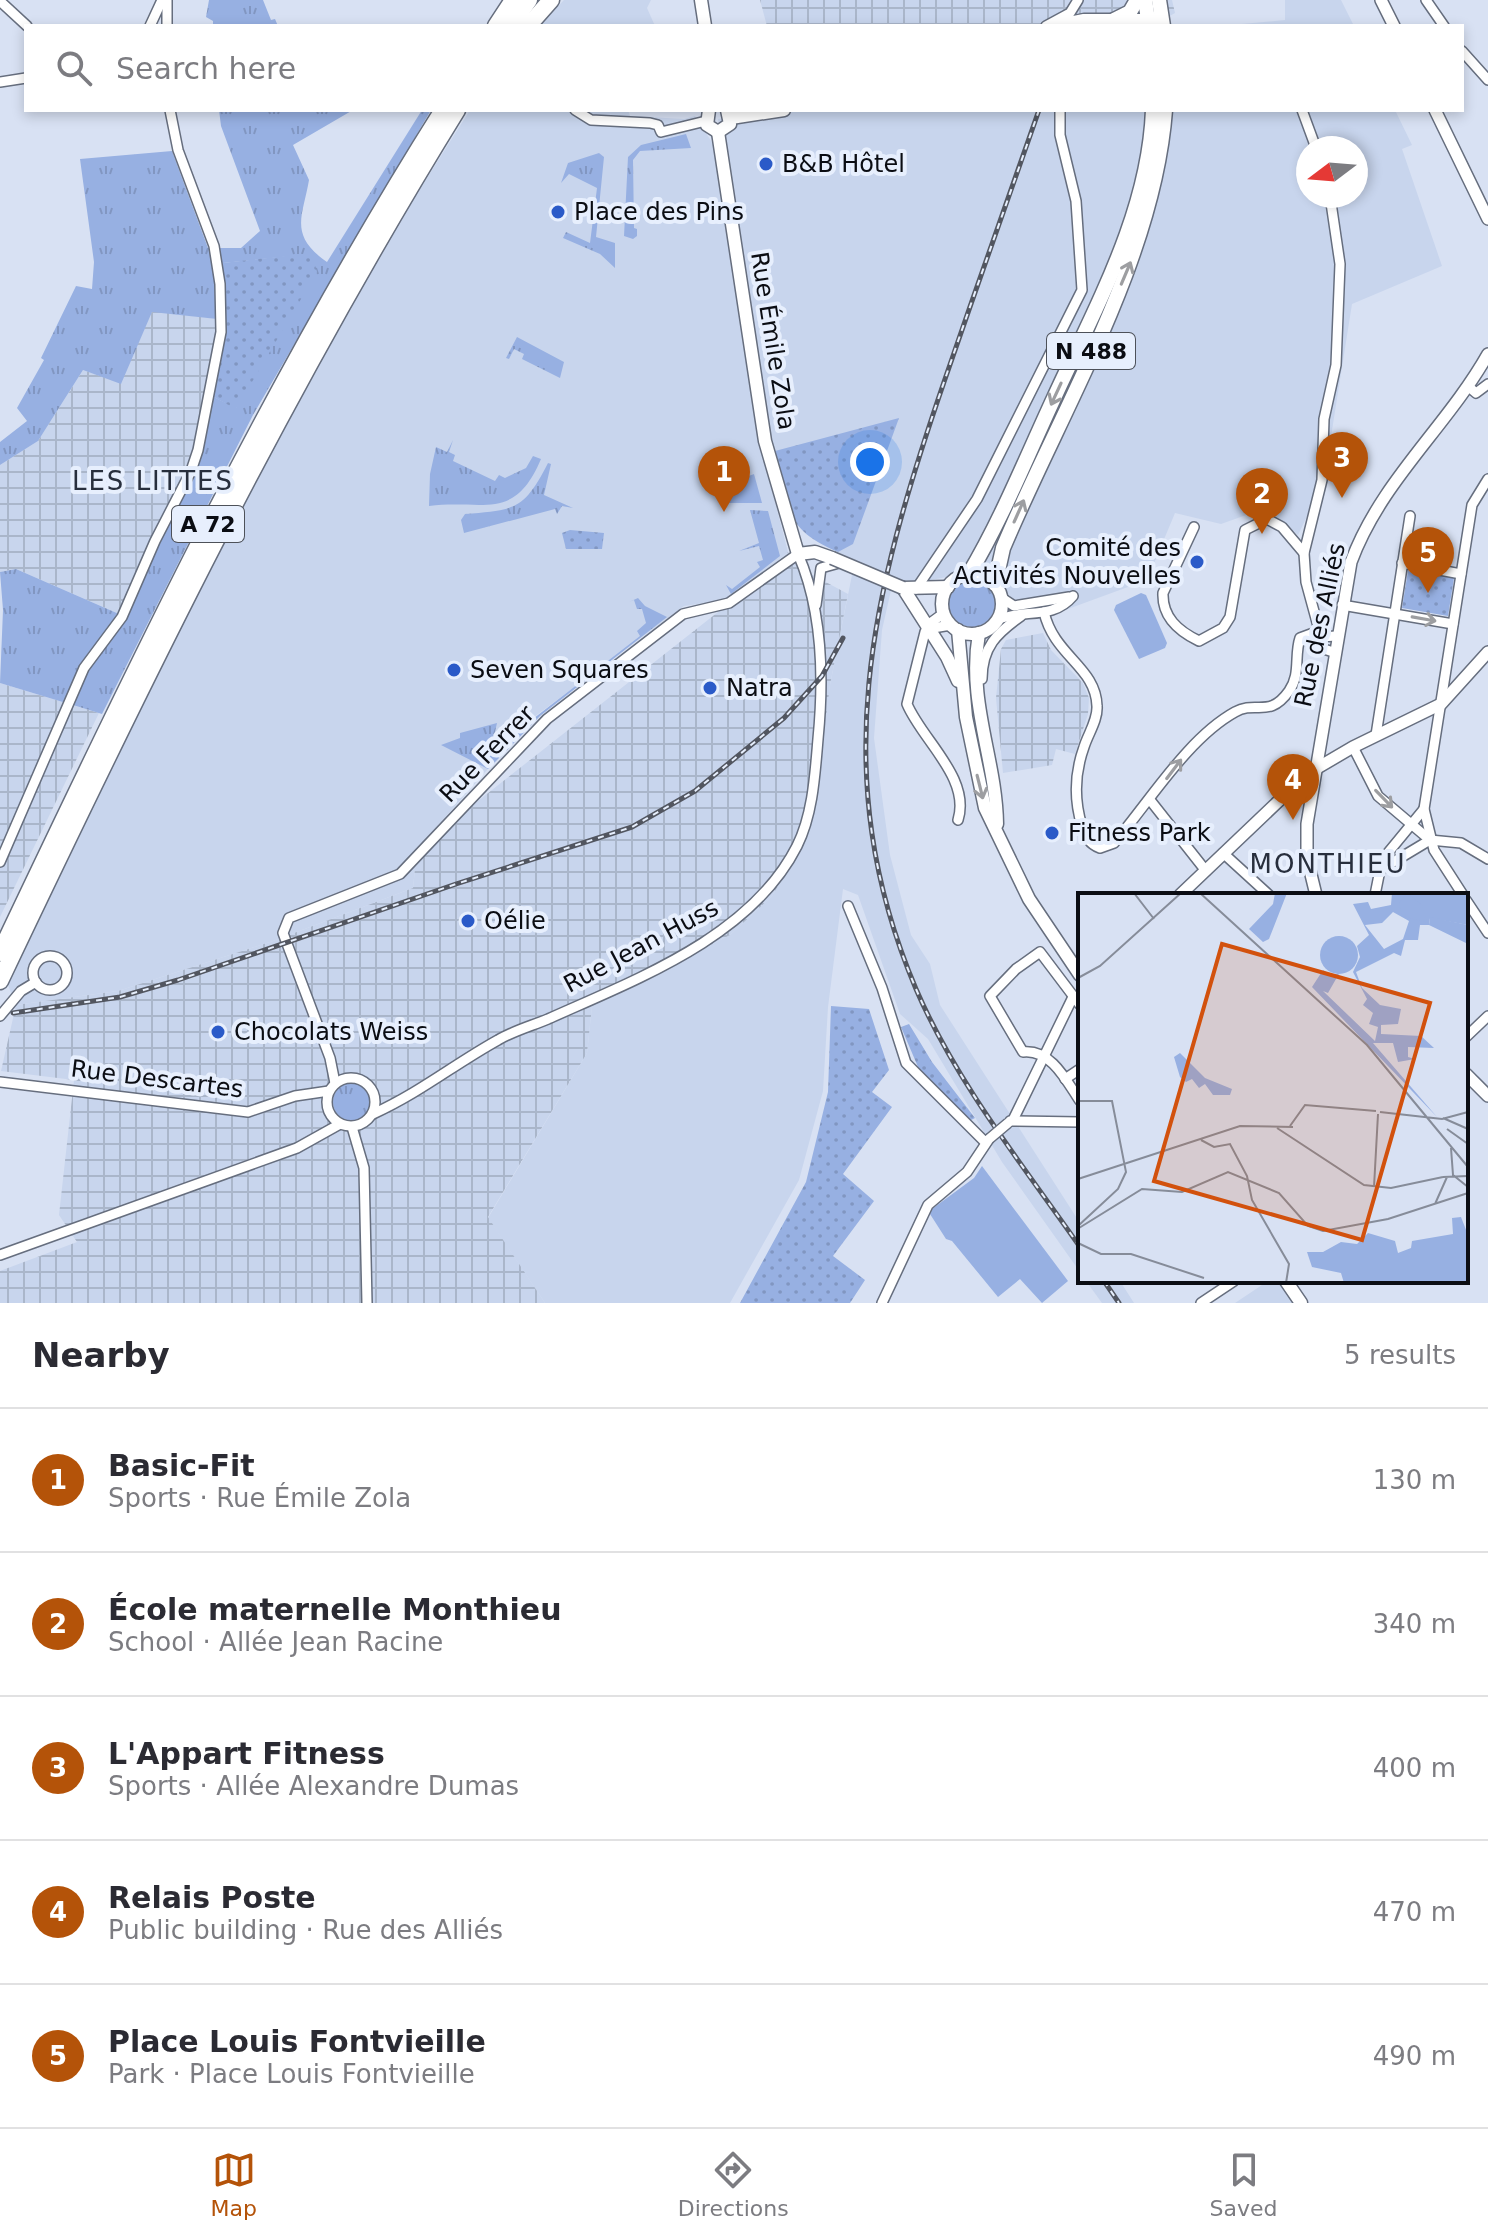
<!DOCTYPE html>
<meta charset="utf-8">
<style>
:root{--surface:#fff;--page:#f2f2f3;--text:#2b2b33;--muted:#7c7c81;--line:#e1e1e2;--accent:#b45309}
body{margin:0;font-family:"DejaVu Sans",sans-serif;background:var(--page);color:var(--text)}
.compass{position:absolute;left:1296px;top:136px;width:72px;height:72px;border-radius:50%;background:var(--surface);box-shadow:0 4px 12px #0003;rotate:254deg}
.you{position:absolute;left:870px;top:462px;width:28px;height:28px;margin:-20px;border:6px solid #fff;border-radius:50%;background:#1a73e8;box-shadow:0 0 0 12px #1a73e833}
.badge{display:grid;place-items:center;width:52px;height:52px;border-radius:50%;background:var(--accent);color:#fff;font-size:26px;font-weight:700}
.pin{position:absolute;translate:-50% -66px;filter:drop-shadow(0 2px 4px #0008)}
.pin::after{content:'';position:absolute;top:42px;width:28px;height:24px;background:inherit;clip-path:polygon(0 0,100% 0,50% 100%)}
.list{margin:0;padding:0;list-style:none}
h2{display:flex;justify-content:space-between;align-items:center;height:104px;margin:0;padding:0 32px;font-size:34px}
h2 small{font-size:26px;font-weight:400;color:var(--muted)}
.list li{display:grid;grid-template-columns:52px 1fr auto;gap:24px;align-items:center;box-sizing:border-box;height:144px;padding:0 32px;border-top:2px solid var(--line)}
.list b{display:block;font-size:30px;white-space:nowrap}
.list p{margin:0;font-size:26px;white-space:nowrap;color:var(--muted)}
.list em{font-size:26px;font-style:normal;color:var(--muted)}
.icon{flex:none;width:44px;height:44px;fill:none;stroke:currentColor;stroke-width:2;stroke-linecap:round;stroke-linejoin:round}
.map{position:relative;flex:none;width:1488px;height:1303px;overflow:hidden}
.search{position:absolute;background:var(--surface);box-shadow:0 4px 12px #0003;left:24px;right:24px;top:24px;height:88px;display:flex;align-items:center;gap:20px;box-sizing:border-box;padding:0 28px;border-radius:0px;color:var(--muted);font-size:30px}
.sheet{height:824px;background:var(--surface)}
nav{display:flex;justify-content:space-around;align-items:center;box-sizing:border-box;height:112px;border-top:2px solid var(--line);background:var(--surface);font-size:22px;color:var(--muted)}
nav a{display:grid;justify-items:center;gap:4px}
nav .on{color:var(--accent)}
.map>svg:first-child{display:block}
.built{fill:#c8d5ed;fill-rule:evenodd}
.industrial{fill:url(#industrial-grid)}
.grass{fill:url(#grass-tufts)}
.park{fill:url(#park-dots)}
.pitch{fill:#97b0e2}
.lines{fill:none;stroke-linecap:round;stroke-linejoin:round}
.minor-casing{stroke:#666e7e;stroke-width:12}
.tertiary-casing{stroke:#666e7e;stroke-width:14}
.secondary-casing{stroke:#666e7e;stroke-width:15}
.primary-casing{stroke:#666e7e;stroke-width:17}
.motorway-casing{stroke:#666e7e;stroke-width:19}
.minor{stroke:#fff;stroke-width:9}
.tertiary{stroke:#fff;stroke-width:11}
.secondary{stroke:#fff;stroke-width:12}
.primary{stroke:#fff;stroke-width:14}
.motorway{stroke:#fff;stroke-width:16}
.rail-casing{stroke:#525660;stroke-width:5}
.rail{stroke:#e7effd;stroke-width:2;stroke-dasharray:6;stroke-linecap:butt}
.minor-bridge-casing{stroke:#666e7e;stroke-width:12;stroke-linecap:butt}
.secondary-bridge-casing{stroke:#666e7e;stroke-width:15;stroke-linecap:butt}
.minor-bridge{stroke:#fff;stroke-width:9}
.secondary-bridge{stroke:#fff;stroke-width:12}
.oneway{stroke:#9d9ea1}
.poi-dot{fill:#2a5ac8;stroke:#e7effd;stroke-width:3}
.labels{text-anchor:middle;stroke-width:8;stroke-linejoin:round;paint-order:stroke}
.shield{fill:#e7effd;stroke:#4d5159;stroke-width:2}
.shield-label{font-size:22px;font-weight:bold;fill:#0b0d13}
.poi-label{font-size:24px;fill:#0b0d13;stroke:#e7effd;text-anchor:start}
.street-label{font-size:24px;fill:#0b0d13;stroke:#e7effd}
.neighbourhood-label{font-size:26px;letter-spacing:2px;fill:#282f3d;stroke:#e7effd}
.inset-road{fill:none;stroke:#868c99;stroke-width:2}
.view{fill:#d2510d;fill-opacity:0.15;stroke:#d2510d;stroke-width:4}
.inset-edge{fill:none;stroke:#0b0d13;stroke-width:4}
</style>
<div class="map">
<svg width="1488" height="1303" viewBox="0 0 1488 1303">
<defs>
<pattern id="industrial-grid" width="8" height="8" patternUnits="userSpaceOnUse" patternTransform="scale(2)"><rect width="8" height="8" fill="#c8d5ed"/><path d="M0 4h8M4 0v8" fill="none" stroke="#aab6ca"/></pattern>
<pattern id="grass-tufts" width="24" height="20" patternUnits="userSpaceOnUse" patternTransform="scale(2)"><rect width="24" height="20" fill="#97b0e2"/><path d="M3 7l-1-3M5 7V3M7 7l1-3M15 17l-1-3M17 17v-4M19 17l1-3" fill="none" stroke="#8196c1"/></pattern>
<pattern id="park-dots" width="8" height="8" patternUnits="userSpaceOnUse" patternTransform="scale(2)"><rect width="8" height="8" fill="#97b0e2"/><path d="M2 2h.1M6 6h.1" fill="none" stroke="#8196c1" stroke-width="1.8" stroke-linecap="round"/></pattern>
</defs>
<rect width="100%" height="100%" fill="#d8e1f3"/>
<g class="built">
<path d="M564,0H651L647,8L655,26H539Z"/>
<path d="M1285,0H1341L1354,26H1220L1285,20Z"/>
<path d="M470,110H628L630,116L684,119L695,116L715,147L762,452L788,552L733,599L684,606L534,717L417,849L413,888L273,941L118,991L16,1005L8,985L204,573L365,276Z"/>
<path d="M784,110H1395L1412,145L1402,149L1442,266L1352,304L1330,443L1311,508L1298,535L1266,508L1221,524L1175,513L1147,580L1057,613L1027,612L983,570L910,584L894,577L882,630L874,738L890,855L911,935L930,964L940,1005L1080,1223V1272L1002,1162L928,1039L900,1014L858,895L843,889L828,1007L823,1091L799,1180L730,1303H545L488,1218L587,1053L592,1006L730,935L772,896L797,855L821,748L830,685L855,560L835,551L778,477L718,119ZM1308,148H1356V196H1308Z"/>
<path d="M1086,1281H1120L1134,1303H1102Z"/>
<path d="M1268,1281H1277L1292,1303H1235Z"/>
</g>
<g class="industrial">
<path d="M760,0H1172L1175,13L1163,20L1123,26H767Z"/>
<path d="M152,311L226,320L197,470L167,524L126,617L16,569L0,572V465L38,441L83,370L121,383Z"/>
<path d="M788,552L798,567L848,594L830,685L815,806L797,855L772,896L730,935L592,1006L587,1053L488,1217L545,1303H0V1271L77,1242L59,1215L74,1080L1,1071L16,1005L118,991L273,941L413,888L417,849L751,586Z"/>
<path d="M1043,633L1051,650L1083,683L1089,698L1088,714L1075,754L1056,749L1052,765L1003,773L996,698L1001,649L1006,640Z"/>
<path d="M0,683L99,713L0,917Z"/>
</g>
<g class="grass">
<path d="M209,0H263L271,20L275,19L278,26H213V21L206,17Z"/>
<path d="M219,110H353L293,145L309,180C303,216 288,235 327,262L422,110H431L253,415L102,714L73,705L78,690L197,470L212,396L236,408L312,254L223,263L226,320L152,312L121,384L83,370L38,441L0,465V442L27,421L17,408L44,360L41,358L76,286L92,289L94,262L80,159L172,151L208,248H241L260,231L221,126Z"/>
<path d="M686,134L691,148L640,151L633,160L634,228L637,229V236L633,239L624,236L628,157L641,145Z"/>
<path d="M599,153L604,157L596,237L615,243V268L600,254L563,238L566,232L590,243L597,188L569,174L561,183L568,163Z"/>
<path d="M517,337L564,362L560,378L522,359L524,354L514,349L509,359L506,358Z"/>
<path d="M453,440L449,452L455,455L453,461L495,481L499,475L505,478L526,468L533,456L541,459C514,523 483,499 429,506L430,474L436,447L447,452Z"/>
<path d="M548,463L551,464L544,495L573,508L562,506L557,514L555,509L464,533L461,520L465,514C515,510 524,510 548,463Z"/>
<path d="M754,474L762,503H729L730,483Z"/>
<path d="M750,510L768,511L780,556L731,594L726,585L732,589L760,567L757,562L763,560L759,546L739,551L759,543Z"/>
<path d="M16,569L119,614L88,653L66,703L0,683L3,610L0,572Z"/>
<circle cx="972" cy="604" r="23"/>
<path d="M638,598L645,606L667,617L540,716L506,751L503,742L505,732L515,724L520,729L640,636L637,631L646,623L642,609H637L634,600L629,602Z"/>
<path d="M497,723L493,741L499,758L488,769L441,745L460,738V733Z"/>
<circle cx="352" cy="1102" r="19"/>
</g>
<g class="park">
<path d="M312,253L317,272L236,409L212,396L226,320L222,263Z"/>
<path d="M899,418L853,544L838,552C781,528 789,505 775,451Z"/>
<path d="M570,530L604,533L602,549H566L562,533Z"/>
<path d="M1408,571L1454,578L1448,616L1402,608Z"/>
<path d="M831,1006L869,1009L889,1070L872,1092L892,1107L843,1174L874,1201L833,1256L865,1280L850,1303H740L806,1182L828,1092Z"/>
<path d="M909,1024L932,1062L975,1118L971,1120L921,1074L901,1027Z"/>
</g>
<g class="pitch">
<path d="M1141,593L1146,595L1167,643L1165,648L1139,659L1114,610L1116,605Z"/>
<path d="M982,1166L1068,1281L1042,1303L1020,1279L998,1297L952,1241L946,1239L930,1214L932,1209L974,1178Z"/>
</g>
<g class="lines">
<g class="minor-casing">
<g id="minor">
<path d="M1426,0L1444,26"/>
<path d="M0,1L27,26"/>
<path d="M150,26L162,0"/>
<path d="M167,26V0"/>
<path d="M1046,26L1070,13L1078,0"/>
<path d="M1462,51L1488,80"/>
<path d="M0,82L26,78"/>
<path d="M575,110L591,120L650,123L658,125L661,132L706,121"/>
<path d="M1302,110L1316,148"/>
<path d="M1469,387L1476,393L1488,384"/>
<path d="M1194,527L1163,593C1162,617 1178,631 1199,641L1223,628L1230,617L1245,530L1267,519L1282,527L1304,553"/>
<path d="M1402,563L1461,574"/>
<path d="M916,589L977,499L1082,290L1076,201L1060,135V110"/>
<path d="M1002,598L1014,606L1069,597"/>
<path d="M816,605L821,568L839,563"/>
<path d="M1342,605L1453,624"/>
<path d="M1044,612C1054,656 1096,667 1097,706C1098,720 1088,734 1084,747C1075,772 1074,800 1082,826C1086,837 1089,844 1100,848L1114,843C1150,801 1188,738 1235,712C1256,700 1269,719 1289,691C1301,674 1294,656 1300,638L1319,631"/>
<path d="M944,613L929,624L925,632L907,704C922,740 971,778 958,820"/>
<path d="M997,620C1023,608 1052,621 1073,596"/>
<path d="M927,629L951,625"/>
<path d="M1321,637L1306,582L1304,553L1322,480L1324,419L1336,365L1340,264L1330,196"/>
<path d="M1333,652L1324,649L1320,643L1321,637L1336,636"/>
<path d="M982,679C982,647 997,633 1021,616"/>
<path d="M1376,735L1410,516"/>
<path d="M1353,747L1378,796L1430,840"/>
<path d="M1150,800L1206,871"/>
<path d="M1430,840L1461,843L1488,859"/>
<path d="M1223,853L1269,895"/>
<path d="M0,862L84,668L122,617L155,541L191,471L198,450L221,332L220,284L214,246L178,150L170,110"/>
<path d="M1380,870L1430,840"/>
<path d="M1375,895L1382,860L1424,809"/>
<path d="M1463,895L1434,850L1424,809L1472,505L1488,479"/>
<path d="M1466,900L1488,933"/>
<path d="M848,906L882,988L906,1063L985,1142"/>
<circle cx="50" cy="973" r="17"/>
<path d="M1080,1005L1040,952L1016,969L990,996L1023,1052C1051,1049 1066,1080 1080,1101"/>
<path d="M0,1016L21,991L36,982"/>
<path d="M1466,1037L1488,1016"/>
<circle cx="351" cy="1102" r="24"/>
<path d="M1065,1079L1080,1069"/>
<path d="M0,1082L248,1112L295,1096L329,1091"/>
<path d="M335,1083L330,1058L283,933L289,918L400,874L547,719L683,614L729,603L798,554C823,611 824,678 818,739C815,774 813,814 797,846C751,937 637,979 548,1019C531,1026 513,1031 498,1040C453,1065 421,1092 373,1114"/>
<path d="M1013,1120L1073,997"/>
<path d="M1010,1121L1080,1122"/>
<path d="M352,1127L364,1168L367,1303"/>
<path d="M0,1255L297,1148L340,1124"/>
<path d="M882,1303L928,1205L967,1172L989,1139"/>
<path d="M1201,1303L1234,1281"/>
</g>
</g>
<g class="tertiary-casing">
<g id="tertiary">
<path d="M1381,0L1394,26"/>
<path d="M1435,110L1488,219"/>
<path d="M1180,895L1307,774L1353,747L1441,704L1488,652"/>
<path d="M1316,895L1307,858V824L1351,562C1381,481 1446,428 1488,354"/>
<path d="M1466,1074L1488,1096"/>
</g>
</g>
<g class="secondary-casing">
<g id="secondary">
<path d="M701,0L705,26"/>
<path d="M1054,26L1084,20H1155"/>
<path d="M709,110L707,125L718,132L730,124L727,110"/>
<path d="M731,118L784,110"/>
<path d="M718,132L765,441L798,554L815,552L832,558"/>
<circle cx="972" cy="604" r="30"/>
<path d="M903,588L947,657L958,681"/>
<path d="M903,588L948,587"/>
<path d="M958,630L966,717L985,808L1029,899L1080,975"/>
<path d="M979,633C967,703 996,758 997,824"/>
<path d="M1286,1281L1301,1303"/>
</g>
</g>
<g class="primary-casing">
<g id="primary">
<path d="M1145,0L1149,26"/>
<path d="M1159,0L1163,26"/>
<path d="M1114,20L1130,12L1137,0"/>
<path d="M969,574C1002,519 1027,456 1054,398C1096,306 1149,213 1153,110"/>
<path d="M995,584L1003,548C1061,410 1154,259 1165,110"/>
</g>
</g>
<g class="motorway-casing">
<g id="motorway">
<path d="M496,26L513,0"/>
<path d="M511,26L529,0"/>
<path d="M528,26L551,0"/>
<path d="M0,953C136,666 273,379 443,110"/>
<path d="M0,981C141,684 284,390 457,110"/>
</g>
</g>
<use href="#minor" class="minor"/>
<use href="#tertiary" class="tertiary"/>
<use href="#secondary" class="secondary"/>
<use href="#primary" class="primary"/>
<use href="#motorway" class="motorway"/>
<g class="rail-casing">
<g id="rail">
<path d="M1039,110C1008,200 975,291 944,382C872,592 825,774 916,989C956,1082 1022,1164 1080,1247"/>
<path d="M13,1013L120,997L178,980L456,884L632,827L695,791L784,718L822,676L843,638"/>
<path d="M1104,1281L1119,1303"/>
</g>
</g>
<use href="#rail" class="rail"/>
<g class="minor-bridge-casing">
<path id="minor-bridge" d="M989,1139L1008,1123"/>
</g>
<g class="secondary-bridge-casing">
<path id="secondary-bridge" d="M832,558L903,588"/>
</g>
<use href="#minor-bridge" class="minor-bridge"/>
<use href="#secondary-bridge" class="secondary-bridge"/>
</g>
<defs><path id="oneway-shaft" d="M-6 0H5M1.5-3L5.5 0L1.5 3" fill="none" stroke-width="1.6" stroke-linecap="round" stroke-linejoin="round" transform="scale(2)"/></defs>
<g class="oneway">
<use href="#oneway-shaft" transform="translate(1126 273) rotate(-67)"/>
<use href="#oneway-shaft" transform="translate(1056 394) rotate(115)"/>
<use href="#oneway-shaft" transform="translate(1019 511) rotate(-66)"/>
<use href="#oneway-shaft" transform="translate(1424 619) rotate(10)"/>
<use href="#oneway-shaft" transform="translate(1174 769) rotate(-53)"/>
<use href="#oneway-shaft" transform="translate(980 787) rotate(76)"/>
<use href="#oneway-shaft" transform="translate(1384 799) rotate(46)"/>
</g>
<g class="poi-dot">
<circle cx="766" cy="164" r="8"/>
<circle cx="558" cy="212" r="8"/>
<circle cx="1197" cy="562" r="8"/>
<circle cx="454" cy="670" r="8"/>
<circle cx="710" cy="688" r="8"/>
<circle cx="1052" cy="833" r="8"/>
<circle cx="468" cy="921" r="8"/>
<circle cx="218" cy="1032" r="8"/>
</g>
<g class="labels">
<g class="shield">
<rect x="1047" y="333" width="88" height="36" rx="6"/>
<rect x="172" y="506" width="72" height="36" rx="6"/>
</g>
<g class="shield-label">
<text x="1091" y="359">N 488</text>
<text x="208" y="532">A 72</text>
</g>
<g class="poi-label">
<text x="782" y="172">B&amp;B Hôtel</text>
<text x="574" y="220">Place des Pins</text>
<text x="1181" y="556" text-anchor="end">Comité des<tspan x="1181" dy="28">Activités Nouvelles</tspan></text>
<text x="470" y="678">Seven Squares</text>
<text x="726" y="696">Natra</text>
<text x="1068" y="841">Fitness Park</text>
<text x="484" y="929">Oélie</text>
<text x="234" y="1040">Chocolats Weiss</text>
</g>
<g class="street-label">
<text transform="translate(773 341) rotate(81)" y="8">Rue Émile Zola</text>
<text transform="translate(1320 625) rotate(-78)" y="8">Rue des Alliés</text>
<text transform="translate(487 754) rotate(-46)" y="8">Rue Ferrer</text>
<text transform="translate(641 946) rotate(-28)" y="8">Rue Jean Huss</text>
<text transform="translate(157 1079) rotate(7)" y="8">Rue Descartes</text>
</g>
<g class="neighbourhood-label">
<text x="153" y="490">LES LITTES</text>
<text x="1328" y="873">MONTHIEU</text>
</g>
</g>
<g transform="translate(1078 893)">
<rect width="390" height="390" fill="#d8e1f3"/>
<path d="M314,0H390V32L352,25L351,32H342L340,47H327L323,63L316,60L278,79L284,95L302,112L323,116L320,131L303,132V141L343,143L356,155L330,154V164L337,166L320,169L315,150H295L359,224L234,94L245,77L255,83L262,79L250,100L245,98L297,148L300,134L291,131L295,120L285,112L289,106L275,79L282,64L279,53L291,42L275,11L290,9L293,16L313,12ZM315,19L331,28L325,46L306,56L287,32L304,30Z" fill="#97b0e2" fill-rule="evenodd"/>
<path d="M242 62a19 19 0 1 1 38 0a19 19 0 1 1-38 0Z" fill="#97b0e2"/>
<path d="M329,0L344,12L350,30L324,23L321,10ZM352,24L390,32V51L351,32ZM102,160L127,185L154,196L152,202H135L127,191L121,195L114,186L108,189L102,184L96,164ZM383,324L390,342V390H266L263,380L234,374L229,359H245L263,349L279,351L290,340L317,348L320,360L333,355L334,348L375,341L374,325Z" fill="#97b0e2"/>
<path d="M197,0H209L191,46L185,49L171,36L195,11Z" fill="#97b0e2"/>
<path class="inset-road" d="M56,0L76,26M122,0L289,152L390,274M0,85L22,73L103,0M0,208H34L48,279L40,296L0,333M302,219L364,226L390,219M365,225L390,236M212,233L227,212L298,218M199,235L286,292L313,295L365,284M369,236L390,251M123,247L136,254L152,251L169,283L174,307L211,371L208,390M373,255L375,282L390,294M365,284L390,283M0,286L162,233L215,234M296,294L300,221M357,311L369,284M1,335L64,296L104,299L150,279L201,300L230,333L245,338L310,326L390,300M0,350L23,361H53L126,385"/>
<path class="view" d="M144,51L352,110L284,347L76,288Z"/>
<rect width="390" height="390" class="inset-edge"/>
</g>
</svg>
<svg class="compass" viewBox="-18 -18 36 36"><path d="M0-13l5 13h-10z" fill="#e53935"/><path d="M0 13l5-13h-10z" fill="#7c7c81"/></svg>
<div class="you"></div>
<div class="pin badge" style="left:724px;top:512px">1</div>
<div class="pin badge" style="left:1262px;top:534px">2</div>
<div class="pin badge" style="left:1342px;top:498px">3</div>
<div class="pin badge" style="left:1293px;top:820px">4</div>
<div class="pin badge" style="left:1428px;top:593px">5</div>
<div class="search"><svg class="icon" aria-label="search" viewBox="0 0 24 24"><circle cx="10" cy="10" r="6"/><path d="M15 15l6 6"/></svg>Search here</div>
</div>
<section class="sheet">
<h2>Nearby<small>5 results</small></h2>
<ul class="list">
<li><span class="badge">1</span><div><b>Basic-Fit</b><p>Sports · Rue Émile Zola</p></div><em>130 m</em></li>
<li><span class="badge">2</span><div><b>École maternelle Monthieu</b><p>School · Allée Jean Racine</p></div><em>340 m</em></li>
<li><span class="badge">3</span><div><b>L'Appart Fitness</b><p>Sports · Allée Alexandre Dumas</p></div><em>400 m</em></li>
<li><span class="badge">4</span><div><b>Relais Poste</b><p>Public building · Rue des Alliés</p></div><em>470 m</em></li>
<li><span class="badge">5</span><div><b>Place Louis Fontvieille</b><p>Park · Place Louis Fontvieille</p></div><em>490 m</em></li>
</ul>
</section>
<nav>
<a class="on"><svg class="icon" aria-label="map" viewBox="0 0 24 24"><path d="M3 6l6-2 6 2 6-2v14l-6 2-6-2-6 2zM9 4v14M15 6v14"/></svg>Map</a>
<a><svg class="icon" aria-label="directions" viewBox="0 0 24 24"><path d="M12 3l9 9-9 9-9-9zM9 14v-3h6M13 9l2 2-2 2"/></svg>Directions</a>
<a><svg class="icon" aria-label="saved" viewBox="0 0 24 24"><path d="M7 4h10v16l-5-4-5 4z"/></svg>Saved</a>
</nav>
